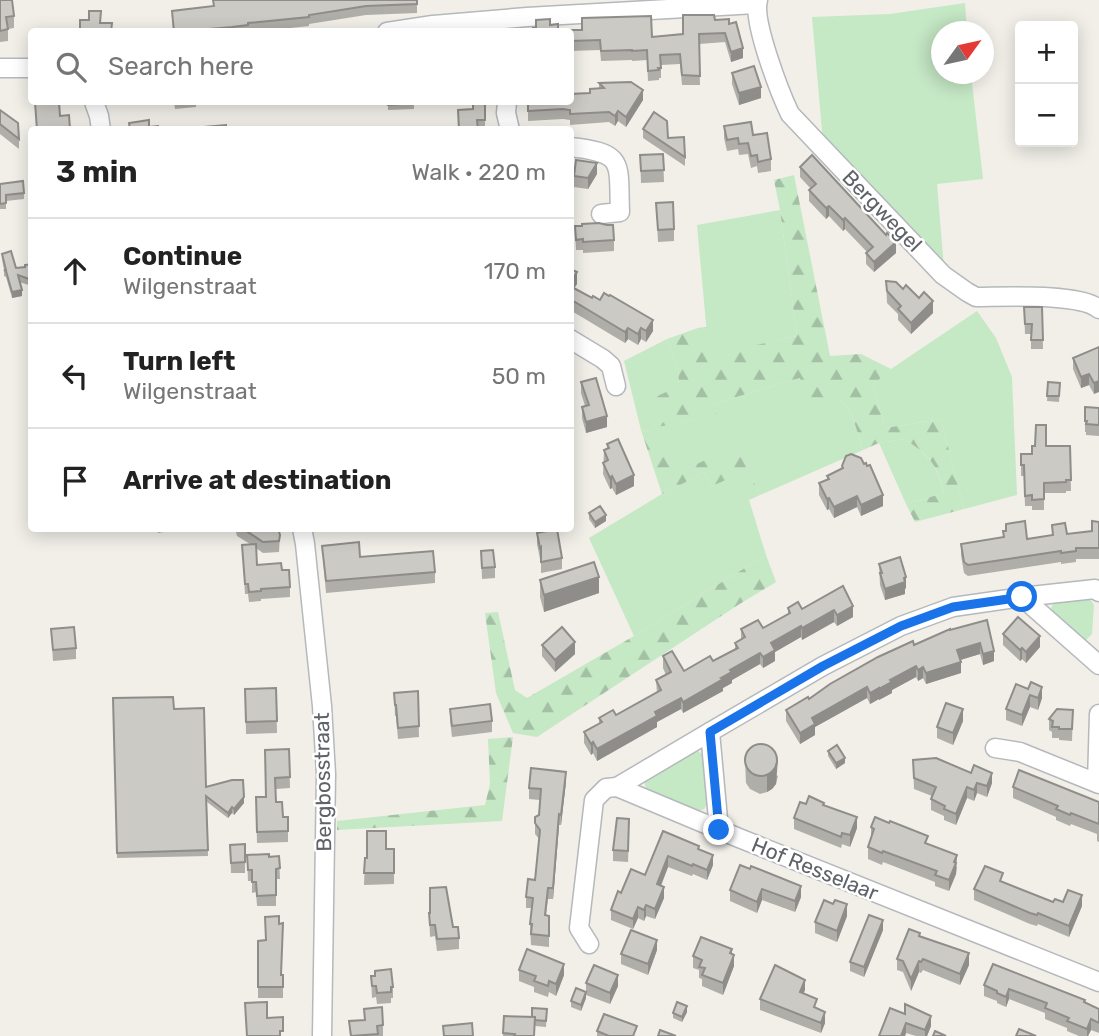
<!DOCTYPE html>
<meta charset="utf-8">
<style>
:root{--surface:#fff;--page:#f2f2f2;--text:#222;--muted:#767676;--line:#e0e0e0}
body{margin:0;font-family:Rubik,sans-serif;background:var(--page);color:var(--text)}
.controls{position:absolute;right:21px;top:21px;display:grid;overflow:hidden;border-radius:7px;box-shadow:0 4px 18px #0003}
.controls button{width:63px;height:63px;display:grid;place-items:center;padding:0;border:0;border-bottom:2px solid var(--line);background:var(--surface);color:var(--text);font:35px sans-serif}
.compass{position:absolute;left:931px;top:21px;width:63px;height:63px;border-radius:50%;background:var(--surface);box-shadow:0 4px 18px #0003;rotate:57deg}
.stop{position:absolute;width:21px;height:21px;margin:-16px;border:5px solid #1a73e8;border-radius:50%;background:#fff}
.stop.end{background:#1a73e8;border-color:#fff;box-shadow:0 2px 7px #0008}
.list{margin:0;padding:0;list-style:none}
h2{display:flex;justify-content:space-between;align-items:center;height:91px;margin:0;padding:0 28px;font-size:30px}
h2 small{font-size:23px;font-weight:400;color:var(--muted)}
.list li{display:grid;grid-template-columns:46px 1fr auto;gap:21px;align-items:center;box-sizing:border-box;height:105px;padding:0 28px;border-top:2px solid var(--line)}
.list b{display:block;font-size:26px;white-space:nowrap}
.list p{margin:0;font-size:23px;white-space:nowrap;color:var(--muted)}
.list em{font-size:23px;font-style:normal;color:var(--muted)}
.icon{flex:none;width:38px;height:38px;fill:none;stroke:currentColor;stroke-width:2;stroke-linecap:round;stroke-linejoin:round}
.map{position:relative;flex:none;width:1099px;height:1036px;overflow:hidden}
.search{position:absolute;background:var(--surface);box-shadow:0 4px 18px #0003;left:28px;top:28px;width:546px;height:77px;display:flex;align-items:center;gap:18px;box-sizing:border-box;padding:0 24px;border-radius:7px;color:var(--muted);font-size:26px}
.panel{position:absolute;background:var(--surface);box-shadow:0 4px 18px #0003;left:28px;top:126px;width:546px;height:406px;border-radius:7px}
.map>svg:first-child{display:block}
.grass{fill:#c5e8c5}
.forest{fill:url(#forest-firs)}
.lines{fill:none;stroke-linecap:round;stroke-linejoin:round}
.minor-casing{stroke:#b5b8bc;stroke-width:21}
.minor{stroke:#fff;stroke-width:18}
.wall{fill:#afaea9}
.shaded-wall{fill:#8f8d8a}
.building{fill:#cccac5;stroke:#8f8d8a;stroke-width:2}
.route{stroke:#1a73e8;stroke-width:9}
.labels{text-anchor:middle;stroke-width:5;stroke-linejoin:round;paint-order:stroke}
.street-label{font-size:21px;fill:#5f6368;stroke:#fff}
</style>
<div class="map">
<svg width="1099" height="1036" viewBox="0 0 1099 1036">
<defs>
<pattern id="forest-firs" width="22" height="20" patternUnits="userSpaceOnUse" patternTransform="scale(1.75)"><rect width="22" height="20" fill="#c5e8c5"/><path d="M5 1l3.5 6h-7zM16 11l3.5 6h-7z" fill="#a3c0a4"/></pattern>
</defs>
<rect width="100%" height="100%" fill="#f1efe8"/>
<g class="grass">
<path d="M965,3L967,31L942,32V74H971L983,179L937,184L944,268L823,142L812,17L890,14Z"/>
<path d="M780,210L797,336L709,356L697,225Z"/>
<path d="M977,311L996,338L1012,377L1017,495L964,509L941,419L885,428L873,385L891,369Z"/>
<path d="M667,339L678,370L679,387L657,426L682,423L715,414L713,404L800,378L841,401L851,412L863,450L760,495L736,447L688,468H674L668,463L664,441L651,432L641,430L624,361Z"/>
<path d="M905,439C932,459 934,461 944,493L906,504L879,443Z"/>
<path d="M704,473L712,486L737,474L749,500L766,555L634,636L589,538L662,494Z"/>
<path d="M1089,597L1094,605L1092,634L1086,640L1078,641C1070,633 1035,606 1061,600C1070,598 1080,598 1089,597Z"/>
<path d="M696,750L704,755L709,802L704,809L698,811L649,792C644,786 644,783 647,777Z"/>
</g>
<g class="forest">
<path d="M794,175L830,356L861,354L891,369L873,385L885,428L941,419L964,509L915,522L906,504L944,493C935,461 931,458 905,439L879,443L863,450L851,412L841,401L811,410L800,378L713,404L716,414L682,423L656,427L649,400L679,386L678,370L667,339L698,328L707,327L710,355L797,336L780,210L774,180Z"/>
<path d="M641,430L651,432L665,441L668,463L674,468H688L736,446L760,495L749,500L737,475L712,486L704,473L662,494Z"/>
<path d="M766,555L776,582L738,605L537,737L513,733L496,693L485,613L498,612L515,690L527,698L634,636Z"/>
<path d="M513,737L502,821L337,830V821L485,805L490,784L488,739Z"/>
</g>
<g class="lines">
<g class="minor-casing">
<g id="minor">
<path d="M758,0C752,21 780,93 790,114L943,275L967,292L976,297C1004,297 1080,293 1099,309"/>
<path d="M387,32L433,25L527,17L756,4"/>
<path d="M0,68H32"/>
<path d="M94,102L99,116L101,130"/>
<path d="M507,102L506,113L510,130"/>
<path d="M570,147C626,153 618,162 620,212L601,214"/>
<path d="M570,339L603,359L611,366L616,386"/>
<path d="M302,528L305,544L322,706L326,774L322,1036"/>
<path d="M1022,597L1099,665"/>
<path d="M710,732L719,830"/>
<path d="M995,748L1020,752L1099,784"/>
<path d="M1097,783L1099,714"/>
<path d="M617,787L710,732L823,666L901,626L953,607L1022,597L1095,589L1099,592"/>
<path d="M589,944L579,928L594,800L606,788L617,787L739,838L1099,982"/>
</g>
</g>
<use href="#minor" class="minor"/>
</g>
<g class="wall">
<path d="M0,0L14,16V28L8,29V41L0,42Z"/>
<path d="M213,0H417V13L366,15L309,24V26L254,32H173L172,11L213,6Z"/>
<path d="M683,15H714L715,20L729,19V24L736,22L743,48V58L731,62L725,42L699,44L700,85H682L680,64L661,65V78H659V80L648,81L647,60L632,61V60L601,61L600,50L570,51V32H533V28H536V20L550,19V25L558,24V30H582V18L651,16L652,37L683,34Z"/>
<path d="M732,73L761,98L739,105L732,84Z"/>
<path d="M599,83L643,100L626,127L618,121L615,126L609,122L570,125V120L563,119L528,121V102L590,93L599,88Z"/>
<path d="M174,102H196V107L175,109Z"/>
<path d="M386,102H414V109L388,110V104H386Z"/>
<path d="M485,102V130H459L473,109Z"/>
<path d="M0,110L19,139V149L0,134Z"/>
<path d="M724,126L753,135L771,159V171L758,173L757,166L751,168L748,154L739,155L738,149L727,151L724,138Z"/>
<path d="M643,129L668,138L685,157V166L643,138Z"/>
<path d="M663,154L664,182L641,183L640,155Z"/>
<path d="M800,167L896,253L874,272L866,264V253L867,252L845,229L843,231L829,216L826,219L809,201V190L811,189L800,177Z"/>
<path d="M597,174L588,189L574,187V176Z"/>
<path d="M0,184L24,193V199L6,201V209H0Z"/>
<path d="M656,203L674,229V241L658,242Z"/>
<path d="M575,226L614,240V251L583,253V250H576Z"/>
<path d="M2,254L16,268L25,267L32,264V286L19,282L22,296L12,298L6,277L4,276V270L2,259Z"/>
<path d="M570,269L577,284L574,288L653,331L646,342L641,339L638,345L628,339L625,343L570,310Z"/>
<path d="M886,281L919,298L933,313L911,334L898,320V314L887,303Z"/>
<path d="M1024,307H1042L1043,349H1031V334H1025Z"/>
<path d="M1099,347L1094,394L1089,385L1081,388L1073,369V358Z"/>
<path d="M581,382L607,427L586,433L582,418V407L585,406L581,393Z"/>
<path d="M1048,382L1060,383L1059,402L1047,401Z"/>
<path d="M1085,407L1099,408V436L1086,435V432H1085Z"/>
<path d="M607,444L626,458L634,486L616,495L612,488L610,489L603,474L604,450L607,449Z"/>
<path d="M1046,446H1070L1071,491H1066V493H1044V510H1032V506H1025L1024,476H1021V454H1032Z"/>
<path d="M842,466L883,506L861,516L857,507L834,518L829,509L827,510L819,495V483L827,479V476L842,468Z"/>
<path d="M589,513L606,521L595,528L589,519Z"/>
<path d="M1099,522V559H1076V562L1061,564V562L968,576L964,573L961,555V544L1003,537V531H1006V524L1027,539L1052,535V525L1067,534L1092,531Z"/>
<path d="M157,528H180V529L158,533Z"/>
<path d="M235,528H278L280,535L279,552L263,553L256,548L257,565L282,570L290,587V597L261,599V601L249,602L248,594H245L242,545L250,544L237,536Z"/>
<path d="M537,533L562,558V569L541,573V559H540L537,544Z"/>
<path d="M322,546L360,557L435,572V583L326,593Z"/>
<path d="M481,551L495,567V578L482,579Z"/>
<path d="M879,564L906,588L905,589V594L885,600L880,585Z"/>
<path d="M540,580L599,593L544,612L540,597Z"/>
<path d="M843,586L853,617L837,626L834,622L802,640L801,637L775,652V661L763,668L760,664L732,680V683L723,688V691L683,713L681,709L657,722V727L597,761L593,753L591,755L584,743V732L599,724V718L616,715L657,693L656,680L666,675L663,668V656L684,671L713,661L735,650V643L741,640V629L763,628L788,614V608L802,609Z"/>
<path d="M987,620L994,661L983,665L980,654L960,660L961,673L926,684L923,678L918,681L916,677L892,690V693L879,700V699L870,704L867,698L833,717L815,727V735L800,744L786,721V710L809,699L914,645L950,630Z"/>
<path d="M51,629L76,648V659L53,661Z"/>
<path d="M1003,634L1040,647L1026,663L1022,659L1020,661L1003,645Z"/>
<path d="M542,645L575,654L555,672L542,656Z"/>
<path d="M1016,684L1042,698L1038,710L1030,707L1022,726L1006,720V709Z"/>
<path d="M276,688L277,733L246,734L245,689Z"/>
<path d="M418,691L419,737L398,739L396,716H395L394,693Z"/>
<path d="M113,698L174,709L206,787L244,803L234,815L232,813L228,818L207,802L208,856L117,858Z"/>
<path d="M450,709L492,721V732L452,737L450,720Z"/>
<path d="M1073,710L1072,741L1059,740V738H1052V732L1049,730V719Z"/>
<path d="M963,721L953,745L937,738V727Z"/>
<path d="M289,749L290,788L276,789V802L283,817H288V842L257,843L256,797H266Z"/>
<path d="M828,751L845,763L836,769L828,756Z"/>
<path d="M745,760L778,776L776,784L772,789L767,792L760,794L750,789L746,783Z"/>
<path d="M913,760L992,783L987,797L977,793L974,801L967,798L956,825L944,820V816L931,810V799L932,796L914,789Z"/>
<path d="M566,782L561,825H559L553,899H548L546,915L549,916V947L531,945L530,924L532,908H526V897L535,880L537,871L540,840L535,834V817L539,815L540,800L529,799V788Z"/>
<path d="M1013,787L1099,802V842L1097,841V834L1071,824L1070,826L1056,820V817L1013,798Z"/>
<path d="M806,804L824,805L857,828L850,847L842,844L841,848L794,829V818Z"/>
<path d="M871,827L928,844L957,867L956,874L949,891L935,886V882L883,862L882,865L868,859V847L871,839Z"/>
<path d="M629,831L628,862L613,861V850Z"/>
<path d="M663,831L699,849L713,865L707,880L693,874L692,876L668,867L661,886L664,898L655,919L646,916L644,921L638,918L633,929L611,920V910L621,893L645,875Z"/>
<path d="M245,844V873H231L230,845Z"/>
<path d="M386,849H394V884L364,885L365,858Z"/>
<path d="M247,855L279,856L280,879H276V906H257L256,892L252,893V881H248Z"/>
<path d="M740,865L801,897L795,912L762,900L757,913L730,901V890Z"/>
<path d="M1003,882L1053,902H1063L1082,906L1069,937L1038,924L1037,926L1030,924L974,900V889Z"/>
<path d="M429,913L453,927L459,938V949L437,951L435,936L430,937Z"/>
<path d="M847,916L837,942L815,933V922Z"/>
<path d="M883,930L864,977L850,971V962Z"/>
<path d="M920,936L969,965L960,985L923,970L921,973L919,972L911,991L903,972L897,970V959Z"/>
<path d="M258,941L282,975H283V998H258Z"/>
<path d="M657,950L648,975L621,964V954Z"/>
<path d="M732,954L734,966L723,995L702,986V979L699,978V970L693,968V956Z"/>
<path d="M993,964L1099,1009V1033L1091,1030L1088,1036H1079L1067,1031V1028L1045,1019V1013L1009,999L1006,1007L997,1003V1001L984,996V985Z"/>
<path d="M519,970L564,975L556,996L549,992L548,997L534,992V987L519,981Z"/>
<path d="M371,976L393,987V998H391V1003L377,1004L376,997L372,998Z"/>
<path d="M586,983L618,986L610,1004L586,995Z"/>
<path d="M805,990L803,993L817,1009L825,1023L821,1033L760,1010V999Z"/>
<path d="M586,998L581,1011L571,1007V1001Z"/>
<path d="M890,1008L931,1026L927,1036H916L906,1033L905,1036H879Z"/>
<path d="M364,1009L383,1025V1036H350L349,1021L364,1020Z"/>
<path d="M547,1009L546,1027L535,1026V1036H503L504,1016L532,1017Z"/>
<path d="M687,1012L682,1022L673,1018V1013Z"/>
<path d="M597,1031L637,1036H597Z"/>
</g>
<g class="shaded-wall">
<path d="M743,48V58L731,62V52Z"/>
<path d="M761,87V98L739,105V93Z"/>
<path d="M643,90V100L626,127V117Z"/>
<path d="M618,111V121L615,126V116Z"/>
<path d="M597,163V174L588,189V178Z"/>
<path d="M829,206V216L826,219V208Z"/>
<path d="M845,218V229L843,231V220Z"/>
<path d="M896,242V253L874,272V262Z"/>
<path d="M577,272V284L570,294V283Z"/>
<path d="M22,290V296L12,298V292Z"/>
<path d="M933,301V313L911,334V323Z"/>
<path d="M653,320V331L646,342V331Z"/>
<path d="M628,328V339L625,343V332Z"/>
<path d="M641,328V339L638,345V334Z"/>
<path d="M1089,374V385L1081,388V377Z"/>
<path d="M1099,381V392L1094,394V383Z"/>
<path d="M607,416V427L586,433V422Z"/>
<path d="M634,475V486L616,495V484Z"/>
<path d="M612,476V488L610,489V478Z"/>
<path d="M883,495V506L861,516V505Z"/>
<path d="M857,496V507L834,518V507Z"/>
<path d="M829,498V509L827,510V499Z"/>
<path d="M606,515V521L595,528V522Z"/>
<path d="M599,577V593L544,612V595Z"/>
<path d="M906,577V588L905,589V594L885,600V589Z"/>
<path d="M853,606V617L837,626V615Z"/>
<path d="M834,610V622L802,640V628Z"/>
<path d="M801,626V637L775,652V661L763,668V657L771,643Z"/>
<path d="M1040,636V647L1026,663V652Z"/>
<path d="M575,642V654L555,672V660Z"/>
<path d="M980,643V654L957,661V650Z"/>
<path d="M1022,648V659L1020,661V650Z"/>
<path d="M994,651V661L983,665V654Z"/>
<path d="M760,653V664L732,680V683L723,688V691L683,713V702L721,678L730,670Z"/>
<path d="M961,662V673L926,684V673Z"/>
<path d="M916,666V677L892,690V693L879,700V689L890,680Z"/>
<path d="M923,667V678L918,681V670Z"/>
<path d="M867,687V698L815,727V735L800,744V733L812,718Z"/>
<path d="M1042,687V698L1038,710V698Z"/>
<path d="M879,688V699L870,704V693Z"/>
<path d="M1030,695V707L1022,726V715Z"/>
<path d="M681,698V709L657,722V727L597,761V749L655,712Z"/>
<path d="M963,709V721L953,745V733Z"/>
<path d="M593,742V753L591,755V744Z"/>
<path d="M845,758V763L836,769V763Z"/>
<path d="M778,759L776,784L772,789L767,792V775Z"/>
<path d="M566,772V782L561,825V815Z"/>
<path d="M992,773V783L987,797V786Z"/>
<path d="M977,783V793L974,801V790Z"/>
<path d="M967,787V798L956,825V814Z"/>
<path d="M244,797V803L234,815V809Z"/>
<path d="M232,807V813L228,818V813Z"/>
<path d="M559,814V825L553,899V888Z"/>
<path d="M857,817V828L850,847V835Z"/>
<path d="M713,855V865L707,880V870Z"/>
<path d="M957,855L956,874L949,891V880Z"/>
<path d="M668,856V867L657,895V884Z"/>
<path d="M801,886V897L795,912V901Z"/>
<path d="M664,887V898L655,919V909Z"/>
<path d="M762,889V900L757,913V902Z"/>
<path d="M1082,895V906L1069,937V926Z"/>
<path d="M847,904V916L837,942V931Z"/>
<path d="M646,905V916L644,921V910Z"/>
<path d="M638,907V918L633,929V919Z"/>
<path d="M883,920V930L864,977V967Z"/>
<path d="M657,940V950L648,975V964Z"/>
<path d="M732,949V960L734,955V966L723,995V983Z"/>
<path d="M969,953V965L960,985V974Z"/>
<path d="M919,961V972L911,991V979Z"/>
<path d="M564,964V975L556,996V984Z"/>
<path d="M618,975V986L610,1004V993Z"/>
<path d="M805,980V990L800,1002V992Z"/>
<path d="M1009,989V999L1006,1007V997Z"/>
<path d="M586,992V998L581,1011V1005Z"/>
<path d="M687,1006V1012L682,1022V1017Z"/>
<path d="M825,1012V1023L821,1033V1023Z"/>
<path d="M931,1016V1026L927,1036H925V1030Z"/>
<path d="M1091,1019V1030L1088,1036H1087V1029Z"/>
<path d="M906,1023V1033L905,1036H901Z"/>
</g>
<g class="building">
<path d="M0,0H12L14,16L6,17L8,29L0,31Z"/>
<path d="M213,0H417V4L366,6L309,15V17L248,23V25L232,27L174,32L172,11L214,6Z"/>
<path d="M89,11H101L100,23H112L111,32H88V31L80,30V20H89Z"/>
<path d="M683,15H714L715,20L729,19V24L736,22L743,48L731,52L725,33L699,34L700,76L682,75L680,54L660,55L661,68H658L659,70L648,71L647,50L632,51V50L601,51L600,40L570,41V32H533V28H536V20L550,19V25L558,24V30H582V18L651,16L652,37L683,34Z"/>
<path d="M754,66L761,87L739,93L732,73Z"/>
<path d="M631,82L643,90L626,117L618,111L615,116L609,112L570,114V110L563,109L528,111V102H570V94L590,93V89L604,88L599,83Z"/>
<path d="M35,102H59L60,116L69,115L70,129L37,130Z"/>
<path d="M388,102H414V103L388,105Z"/>
<path d="M473,102H485V120H477L478,130H459L458,110L473,109Z"/>
<path d="M0,110L18,123L19,139L0,124Z"/>
<path d="M654,112L667,121L668,138L684,137L685,157L643,129Z"/>
<path d="M149,120V127L158,126V130H130L129,123Z"/>
<path d="M751,122L753,135L767,133L771,159L758,162L757,155L751,156L748,143L739,144L738,138L727,140L724,126Z"/>
<path d="M226,125V130H181V129Z"/>
<path d="M663,154L664,170L641,171L640,155Z"/>
<path d="M812,155L886,235L887,233L896,242L874,262L866,253L873,247L845,218L843,220L829,206L826,208L809,190L816,184L800,167Z"/>
<path d="M576,160L597,163L588,178L574,176Z"/>
<path d="M23,181L24,193L6,195V203L0,204V184Z"/>
<path d="M673,202L674,229L658,230L656,203Z"/>
<path d="M599,223L607,225H613L614,240L583,242V239L576,240L575,226H582V224Z"/>
<path d="M11,251L16,268L25,267V265L32,264V280L18,275L22,290L12,292L6,271L4,270H6L2,254Z"/>
<path d="M570,269L577,272L570,283Z"/>
<path d="M886,281L896,282L903,289L906,285L919,298L924,292L933,301L911,323L898,309L901,306L887,291Z"/>
<path d="M570,286L592,298L593,296L600,300L604,293L609,296L610,295L653,320L646,331L641,328L638,334L628,328L625,332L570,299Z"/>
<path d="M1024,307H1042L1043,340H1031L1032,324H1025Z"/>
<path d="M1099,347V381L1094,383L1089,374L1081,377L1073,358Z"/>
<path d="M596,378L607,416L586,422L582,407L589,405L581,382Z"/>
<path d="M1048,382L1060,383L1059,396H1047Z"/>
<path d="M1085,407L1099,408V425L1086,424L1087,421H1085Z"/>
<path d="M1036,425H1046V446H1070L1071,480H1066V482L1044,483V499L1032,500V495L1025,496L1024,465H1021V454H1032V446H1035Z"/>
<path d="M618,439L634,475L616,484L612,476L610,478L603,463L608,460L604,450L609,448L607,444Z"/>
<path d="M851,454L861,458L864,464L866,463L867,466L870,465L883,495L861,505L857,496L834,507L829,498L827,499L819,483L829,479L827,476L843,468L842,466L846,456Z"/>
<path d="M600,506L606,515L595,522L589,513Z"/>
<path d="M1025,521L1027,539L1053,535L1052,525L1065,523L1067,534L1092,531V521L1099,522V548H1076V551L1061,553V551L968,565L964,562L961,544L1004,537L1003,531H1006V524Z"/>
<path d="M242,528H278L280,535L279,541L263,542Z"/>
<path d="M557,529L562,558L541,562V547L540,548L537,533Z"/>
<path d="M359,542L360,557L433,551L435,572L326,581L322,546Z"/>
<path d="M256,544L257,565L281,563L282,570H289L290,587L261,589V591L249,592L248,584H245L242,545Z"/>
<path d="M493,550L495,567L482,568L481,551Z"/>
<path d="M900,557L906,577L904,578L905,582L885,589L880,573H882L879,564Z"/>
<path d="M594,562L599,577L544,595L540,580Z"/>
<path d="M843,586L853,606L837,615L834,610L802,628L801,626L771,643L775,650L763,657L760,653L730,670L732,672L721,678L723,679L683,702L681,698L655,712L657,716L597,749L593,742L591,744L584,732L602,722L599,718L613,710L616,715L661,690L656,680L671,672L663,656L672,651L684,671L710,656L713,661L738,648L735,643L745,637L741,629L758,620L763,628L790,613L788,608L798,602L802,609Z"/>
<path d="M1018,617L1040,636L1026,652L1022,648L1020,650L1003,634Z"/>
<path d="M987,620L994,651L983,654L980,643L957,650L961,662L926,673L923,667L918,670L916,666L890,680L892,682L879,689V688L870,693L867,687L833,706L812,718L815,724L800,733L786,710L808,697L809,699L830,684L878,657L913,641L914,645L950,629V630Z"/>
<path d="M74,627L76,648L53,650L51,629Z"/>
<path d="M562,627L575,642L555,660L542,645Z"/>
<path d="M1031,682L1042,687L1038,698L1030,695L1022,715L1006,709L1016,684L1028,689Z"/>
<path d="M276,688L277,721L246,722L245,689Z"/>
<path d="M418,691L419,726L398,728L396,705H395L394,693Z"/>
<path d="M173,697L174,709L204,708L206,787L232,780H243L244,797L234,809L232,807L228,813L206,796L208,850L117,853L113,698Z"/>
<path d="M946,703L963,709L953,733L937,727Z"/>
<path d="M490,704L492,721L452,726L450,709Z"/>
<path d="M1057,709L1073,710L1072,729H1059V727H1052L1053,721L1049,719Z"/>
<circle cx="761" cy="760" r="16"/>
<path d="M837,745L845,758L836,763L828,751Z"/>
<path d="M289,749L290,777L275,778L276,802H282L283,817H288V831L257,832L256,797H266L265,750Z"/>
<path d="M936,758L971,773L974,765L992,773L987,786L977,783L974,790L967,787L956,814L944,809L945,806L931,799L936,787L914,778L913,760Z"/>
<path d="M531,768L566,772L561,815L559,814L553,888H548L545,915L549,916V936L531,934L532,924H530L533,898L526,897L528,879L535,880L540,830L535,823V817L539,815L541,789L529,788Z"/>
<path d="M1019,770L1099,802V824L1071,813L1070,815L1056,809L1058,806L1013,787Z"/>
<path d="M809,796L824,803L823,805L857,817L850,835L842,833L841,837L794,818L800,802L806,804Z"/>
<path d="M875,817L889,823L890,821L928,836L925,843L957,855L954,862L956,863L949,880L935,875L937,871L883,851L882,853L868,847L874,829L871,827Z"/>
<path d="M617,818L629,819L628,851L613,850Z"/>
<path d="M367,831H386V849H394V873H364L365,858H367Z"/>
<path d="M663,831L699,846L698,849L713,855L707,870L693,864L692,866L668,856L657,884L664,887L655,909L646,905L644,910L638,907L633,919L611,910L618,891L621,893L631,869L645,875Z"/>
<path d="M245,844V862L231,863L230,845Z"/>
<path d="M269,854V857L279,856L280,868L276,869V895L257,896L256,882H252V870H248L247,855Z"/>
<path d="M740,865L750,869L751,866L801,886L795,901L762,889L757,902L730,890Z"/>
<path d="M985,866L1003,873L1000,881L1053,902L1055,899L1063,902L1068,890L1082,895L1069,926L1038,913L1037,915L1030,913L974,889Z"/>
<path d="M446,887L453,927H458L459,938L437,939L435,925H430L429,913H430V888Z"/>
<path d="M824,900L833,904L835,900L847,904L837,931L815,922Z"/>
<path d="M869,915L883,920L864,967L850,962Z"/>
<path d="M279,916V924L283,923L281,975H283V987H258V941L266,940L265,917Z"/>
<path d="M909,929L920,933L919,936L969,953L960,974L923,959L921,962L919,961L911,979L903,961L897,959Z"/>
<path d="M631,930L657,940L648,964L621,954Z"/>
<path d="M701,937L732,949L730,953L734,955L723,983L702,975L705,968L699,967L702,960L693,956Z"/>
<path d="M527,949L564,964L556,984L549,981L548,986L534,981L536,976L519,970Z"/>
<path d="M993,964L1085,1000L1084,1002L1099,1009V1023L1091,1019L1087,1029L1067,1021L1069,1018L1045,1008L1047,1003L1009,989L1006,997L997,993V991L984,985Z"/>
<path d="M594,965L618,975L610,993L586,983Z"/>
<path d="M775,965L805,980L800,992L817,999L814,1007L825,1012L821,1023L760,999Z"/>
<path d="M391,969L393,987H391V992L377,993L376,986H372L371,976H375V971Z"/>
<path d="M576,988L586,992L581,1005L571,1001Z"/>
<path d="M267,1002V1018L283,1017V1031H280V1036H247L245,1003Z"/>
<path d="M677,1002L687,1006L682,1017L673,1013Z"/>
<path d="M905,1004L931,1016L925,1030L906,1023L901,1036H879L890,1008L905,1014Z"/>
<path d="M382,1007L383,1025L377,1026L378,1034L351,1036L349,1021L365,1020L364,1009Z"/>
<path d="M532,1008L547,1009L546,1021L535,1020V1017H532Z"/>
<path d="M604,1014L637,1026L633,1036H609L597,1031Z"/>
<path d="M504,1016L535,1017L534,1036H514L515,1034L503,1033Z"/>
<path d="M472,1023L473,1036H444L443,1026Z"/>
<path d="M1019,1029L1036,1036H1016Z"/>
<path d="M660,1030L676,1036H658Z"/>
<path d="M935,1031L946,1036H933Z"/>
</g>
<g class="lines">
<path class="route" d="M719,830L710,732L823,666L901,626L953,607L1022,597"/>
</g>
<g class="labels">
<g class="street-label">
<text transform="translate(882 211) rotate(46)" y="7">Bergwegel</text>
<text transform="translate(323 782) rotate(-91)" y="7">Bergbosstraat</text>
<text transform="translate(815 869) rotate(22)" y="7">Hof Resselaar</text>
</g>
</g>
</svg>
<div class="controls">
<button>+</button>
<button>−</button>
</div>
<svg class="compass" viewBox="-18 -18 36 36"><path d="M0-13l5 13h-10z" fill="#e53935"/><path d="M0 13l5-13h-10z" fill="#767676"/></svg>
<div class="stop" style="left:1022px;top:597px"></div>
<div class="stop end" style="left:719px;top:830px"></div>
<div class="search"><svg class="icon" aria-label="search" viewBox="0 0 24 24"><circle cx="10" cy="10" r="6"/><path d="M15 15l6 6"/></svg>Search here</div>
<section class="panel">
<h2>3 min<small>Walk · 220 m</small></h2>
<ul class="list">
<li><svg class="icon" aria-label="ahead" viewBox="0 0 24 24"><path d="M12 20V5M6 11l6-6 6 6"/></svg><div><b>Continue</b><p>Wilgenstraat</p></div><em>170 m</em></li>
<li><svg class="icon" aria-label="left" viewBox="0 0 24 24"><path d="M17 20v-9H6M10 6l-5 5 5 5"/></svg><div><b>Turn left</b><p>Wilgenstraat</p></div><em>50 m</em></li>
<li><svg class="icon" aria-label="arrive" viewBox="0 0 24 24"><path d="M6 21V4h12l-3 4 3 4H6"/></svg><div><b>Arrive at destination</b></div></li>
</ul>
</section>
</div>
